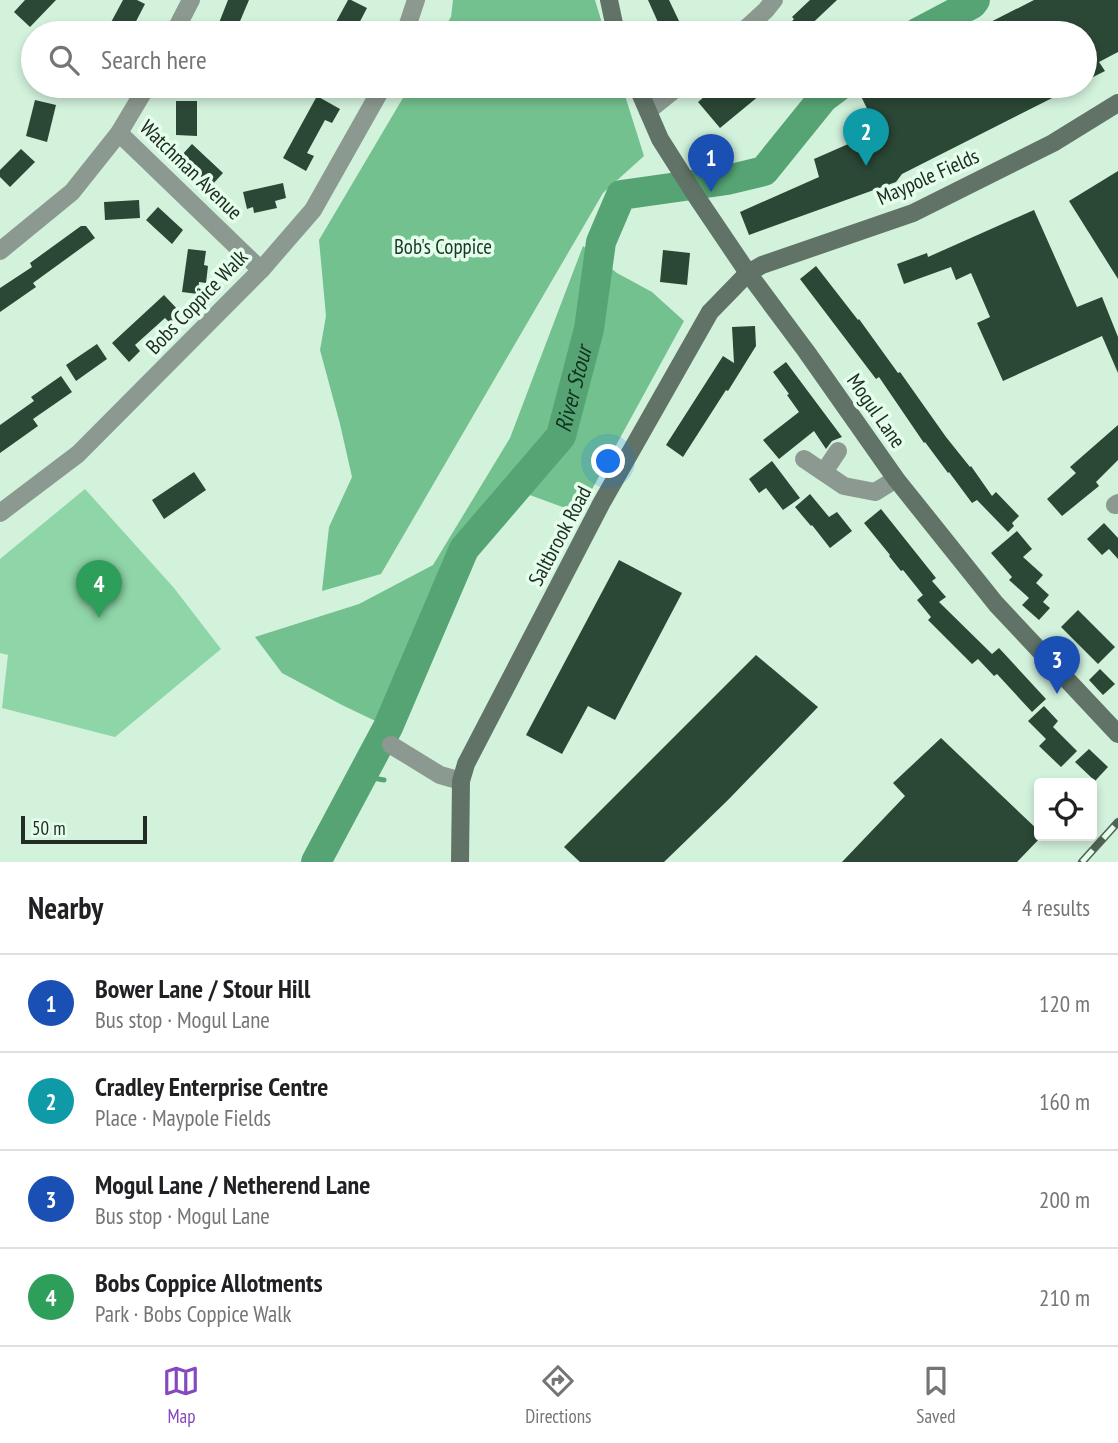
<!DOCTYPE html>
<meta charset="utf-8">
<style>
:root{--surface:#fff;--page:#f2f2f2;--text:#202124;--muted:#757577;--line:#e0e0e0;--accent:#8548bd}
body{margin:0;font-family:"PT Sans Narrow",sans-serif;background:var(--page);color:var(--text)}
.controls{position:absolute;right:21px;bottom:21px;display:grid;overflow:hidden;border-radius:7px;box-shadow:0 4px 10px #0003}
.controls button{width:63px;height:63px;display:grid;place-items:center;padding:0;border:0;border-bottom:2px solid var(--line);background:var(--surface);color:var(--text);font:35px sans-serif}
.scale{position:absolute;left:21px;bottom:18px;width:126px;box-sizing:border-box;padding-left:7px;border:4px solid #202c24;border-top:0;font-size:19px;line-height:24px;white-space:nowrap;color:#202c24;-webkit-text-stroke:5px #e4feeb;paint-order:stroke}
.you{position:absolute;left:609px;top:462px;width:24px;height:24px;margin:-18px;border:5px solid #fff;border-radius:50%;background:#1a73e8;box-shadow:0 0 0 10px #1a73e833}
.badge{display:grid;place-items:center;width:46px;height:46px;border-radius:50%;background:var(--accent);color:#fff;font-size:23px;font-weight:700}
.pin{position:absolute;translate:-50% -58px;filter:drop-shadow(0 2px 4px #0008)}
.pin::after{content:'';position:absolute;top:37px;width:24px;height:21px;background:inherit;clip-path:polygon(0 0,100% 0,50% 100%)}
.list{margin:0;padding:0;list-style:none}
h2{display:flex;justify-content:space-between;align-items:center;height:91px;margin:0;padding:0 28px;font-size:30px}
h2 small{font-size:23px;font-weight:400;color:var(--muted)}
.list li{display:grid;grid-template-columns:46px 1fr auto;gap:21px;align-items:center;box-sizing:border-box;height:98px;padding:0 28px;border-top:2px solid var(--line)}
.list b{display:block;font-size:26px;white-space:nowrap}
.list p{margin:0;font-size:23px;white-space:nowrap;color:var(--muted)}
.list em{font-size:23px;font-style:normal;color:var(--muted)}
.icon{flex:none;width:38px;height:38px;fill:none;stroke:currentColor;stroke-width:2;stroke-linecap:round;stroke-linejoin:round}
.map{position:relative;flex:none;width:1118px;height:862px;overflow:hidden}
.search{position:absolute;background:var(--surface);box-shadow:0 4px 10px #0003;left:21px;right:21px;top:21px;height:77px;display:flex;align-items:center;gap:18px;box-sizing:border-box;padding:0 24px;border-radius:38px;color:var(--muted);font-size:26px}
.sheet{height:483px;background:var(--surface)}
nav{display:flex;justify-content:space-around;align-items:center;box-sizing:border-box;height:98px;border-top:2px solid var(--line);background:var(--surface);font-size:19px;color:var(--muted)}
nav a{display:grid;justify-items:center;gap:4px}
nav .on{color:var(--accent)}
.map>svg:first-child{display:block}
.green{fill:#8ed5a7}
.forest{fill:#73c18f}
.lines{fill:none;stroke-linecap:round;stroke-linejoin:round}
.stream{stroke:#56a474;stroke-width:5}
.river{stroke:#56a474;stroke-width:30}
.building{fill:#2b4735}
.street{stroke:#8c9990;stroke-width:18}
.secondary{stroke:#607366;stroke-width:18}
.rail-casing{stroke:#516256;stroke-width:8}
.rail{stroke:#e4feeb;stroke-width:5;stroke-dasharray:16;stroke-linecap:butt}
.labels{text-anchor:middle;stroke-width:7;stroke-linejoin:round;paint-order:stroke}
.street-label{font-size:21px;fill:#202c24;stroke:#e4feeb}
.park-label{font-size:21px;fill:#163824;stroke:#e4feeb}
.water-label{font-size:23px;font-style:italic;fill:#10321e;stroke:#e4feeb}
</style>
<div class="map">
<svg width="1118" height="862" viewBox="0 0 1118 862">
<rect width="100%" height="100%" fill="#d2f2dc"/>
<path class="green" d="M85,489L174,588L221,649L115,737L2,708L8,655L0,653V559Z"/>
<g class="forest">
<path d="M453,0H595L605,33H441L451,17Z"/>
<path d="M410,86H622L644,156L603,193L381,574L322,591L329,527L352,477L340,424L320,350L326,316L319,240Z"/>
<path d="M583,246L617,273L652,292L684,321L579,513L516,490L464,549L388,727L342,705L282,673L255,637L359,604L433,565L510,438Z"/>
</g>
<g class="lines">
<path class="stream" d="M362,776L384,780"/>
<g class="river">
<path d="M917,33L972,4L975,0"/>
<path id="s1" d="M316,862L388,727L464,549L561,436L589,329L601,242L621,195L727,180L764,171L823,98L839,86"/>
</g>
</g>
<g class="building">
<path d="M25,0H56L30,27L14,12Z"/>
<path d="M123,0H137L145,4L130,33H123L109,26Z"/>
<path d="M228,0H249L235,33H215Z"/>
<path d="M348,0H351L367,8L354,33H330Z"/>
<path d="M648,0H669L679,21L661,29Z"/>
<path d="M810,0H837L802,33H780L794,19L792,17Z"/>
<path d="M1034,0H1118V52L1099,62L1105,71L1085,81V33H969Z"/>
<path d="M717,86H771L720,128L698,102Z"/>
<path d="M856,86H1076L902,174L896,182L749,235L740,212L819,177L814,159L878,131Z"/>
<path d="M317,96L340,109L332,123L325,120L307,153L314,156L306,171L283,158Z"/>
<path d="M35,100L56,105L47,142L26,136Z"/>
<path d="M176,101H197V136L176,135Z"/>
<path d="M192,144L223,173L211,186L180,157Z"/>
<path d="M21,149L35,162L10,187L0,177V170Z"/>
<path d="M1118,171V279L1069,201Z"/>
<path d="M283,183L286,198L275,201L277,208L254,213L253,207L247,209L243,192Z"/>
<path d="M139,200L140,218L105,220L104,202Z"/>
<path d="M158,207L183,230L172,244L146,220Z"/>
<path d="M1034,210L1077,307L1102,297L1118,337V373L1102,336L1003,381L977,323L990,317L971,273L956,280L951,267L904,284L897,264L927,253L928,257Z"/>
<path d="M81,226H86L95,238L33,283L36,287L0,312V288L32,267L30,263Z"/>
<path d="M188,249L206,251L204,265L208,266L206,283L199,282L198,294L182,292Z"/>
<path d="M663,250L690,253L687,285L660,282Z"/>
<path d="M816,266L858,320L859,319L898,373L900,372L946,437L970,467L971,466L992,496L996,492L1019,516L1012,523L1014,526L1008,532L977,500L972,503L949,472L948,473L925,442L924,443L879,377L876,379L800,279Z"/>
<path d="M164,295L181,313L170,323L165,318L135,345L140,351L129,362L112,343Z"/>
<path d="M755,326L756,346L728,391L726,390L683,457L666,445L723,356L734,363L732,327Z"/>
<path d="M97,344L107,359L76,381L66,365Z"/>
<path d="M786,362L842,437L832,441L826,449L814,431L779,459L763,440L799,412L787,395L789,394L773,372Z"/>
<path d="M61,376L72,392L33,419L38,426L0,453V425L34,401L31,397Z"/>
<path d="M1118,425V460L1096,482L1099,486L1062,516L1047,499L1076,473L1070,467Z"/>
<path d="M772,461L800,498L783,510L766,488L759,493L749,479Z"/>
<path d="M194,472L206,490L164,519L152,500Z"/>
<path d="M810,494L829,517L837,512L852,531L830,548L812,525L811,526L795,507Z"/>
<path d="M881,509L936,578L932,581L946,597L939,602L992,654L999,648L1046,699L1032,712L997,674L994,676L978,659L972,664L928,620L931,617L917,600L923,595L903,570L901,571L889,556L890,555L864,523Z"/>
<path d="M1104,523L1118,538V559L1109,549L1102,555L1087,539Z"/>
<path d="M1017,531L1032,549L1023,557L1043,575L1036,583L1049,595L1043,602L1050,608L1039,620L1022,605L1029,598L1009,580L1012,577L991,553Z"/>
<path d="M619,560L682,593L615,720L588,706L562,754L526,735Z"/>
<path d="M1078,610L1115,647L1098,664L1061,627Z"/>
<path d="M756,655L818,707L728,800L664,862H580L564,847Z"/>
<path d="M1100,669L1115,684L1103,695L1089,680Z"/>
<path d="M1044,706L1058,721L1053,727L1077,751L1061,767L1039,746L1046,739L1028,721Z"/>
<path d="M941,738L1039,831V836H1042L1017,862H842L905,796L893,783Z"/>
<path d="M1089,749L1108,767L1095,781L1075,762Z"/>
</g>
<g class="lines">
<g class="street">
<path d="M174,33L191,0"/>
<path d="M405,33L416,0"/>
<path d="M741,33L766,10L774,0"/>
<path d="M648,111L679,86"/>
<path d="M119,133L261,270"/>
<path d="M0,251L72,192L119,133L147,86"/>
<path d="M804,459L844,486L875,492L896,479"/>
<path d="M824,472L838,451"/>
<path d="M1115,505L1118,503"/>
<path d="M0,513L78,454L261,270L313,210L383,86"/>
<path d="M391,745L440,775L461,781"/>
</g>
<g class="secondary">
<path d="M609,0L616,33"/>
<path d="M637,86L660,139L698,199L748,273L806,351L896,479L996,604L1118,734"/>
<path d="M460,862L461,781L466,764L601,504L710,312L748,273L762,265L913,213L1053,143L1118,103"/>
</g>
<g class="rail-casing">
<path id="rail" d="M1082,862L1118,822"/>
</g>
<use href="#rail" class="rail"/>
</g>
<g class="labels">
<g class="street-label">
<text transform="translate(191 170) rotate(44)" y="7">Watchman Avenue</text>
<text transform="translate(928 177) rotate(-24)" y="7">Maypole Fields</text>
<text transform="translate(197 302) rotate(-46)" y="7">Bobs Coppice Walk</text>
<text transform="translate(876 411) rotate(55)" y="7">Mogul Lane</text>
<text transform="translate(560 536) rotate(-62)" y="7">Saltbrook Road</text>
</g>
<g class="park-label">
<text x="443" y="254">Bob's Coppice</text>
</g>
<g class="water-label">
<text dy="8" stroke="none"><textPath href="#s1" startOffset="544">River Stour</textPath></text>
</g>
</g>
</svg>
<div class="controls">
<button><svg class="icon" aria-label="locate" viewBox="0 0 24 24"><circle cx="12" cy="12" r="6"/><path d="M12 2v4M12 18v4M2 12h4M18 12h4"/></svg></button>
</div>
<div class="scale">50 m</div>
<div class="you"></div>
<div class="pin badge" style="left:711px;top:192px;background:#1a4fb4">1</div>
<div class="pin badge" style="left:866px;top:166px;background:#0f9aa8">2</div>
<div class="pin badge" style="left:1057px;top:694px;background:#1a4fb4">3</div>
<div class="pin badge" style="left:99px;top:618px;background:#2e9e5b">4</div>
<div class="search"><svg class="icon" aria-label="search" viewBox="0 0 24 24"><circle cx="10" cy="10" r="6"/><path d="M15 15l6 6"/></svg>Search here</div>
</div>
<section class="sheet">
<h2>Nearby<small>4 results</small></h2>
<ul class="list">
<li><span class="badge" style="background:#1a4fb4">1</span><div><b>Bower Lane / Stour Hill</b><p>Bus stop · Mogul Lane</p></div><em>120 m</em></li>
<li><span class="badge" style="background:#0f9aa8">2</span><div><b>Cradley Enterprise Centre</b><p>Place · Maypole Fields</p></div><em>160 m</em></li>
<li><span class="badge" style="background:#1a4fb4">3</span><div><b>Mogul Lane / Netherend Lane</b><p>Bus stop · Mogul Lane</p></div><em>200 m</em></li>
<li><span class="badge" style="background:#2e9e5b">4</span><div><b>Bobs Coppice Allotments</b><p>Park · Bobs Coppice Walk</p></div><em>210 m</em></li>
</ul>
</section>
<nav>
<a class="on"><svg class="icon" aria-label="map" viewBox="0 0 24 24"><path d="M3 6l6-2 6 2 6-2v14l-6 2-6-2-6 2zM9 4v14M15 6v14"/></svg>Map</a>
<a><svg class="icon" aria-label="directions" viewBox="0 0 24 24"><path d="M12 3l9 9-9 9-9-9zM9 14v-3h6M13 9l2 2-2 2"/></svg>Directions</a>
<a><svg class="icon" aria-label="saved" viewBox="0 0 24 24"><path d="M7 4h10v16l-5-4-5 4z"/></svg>Saved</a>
</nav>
